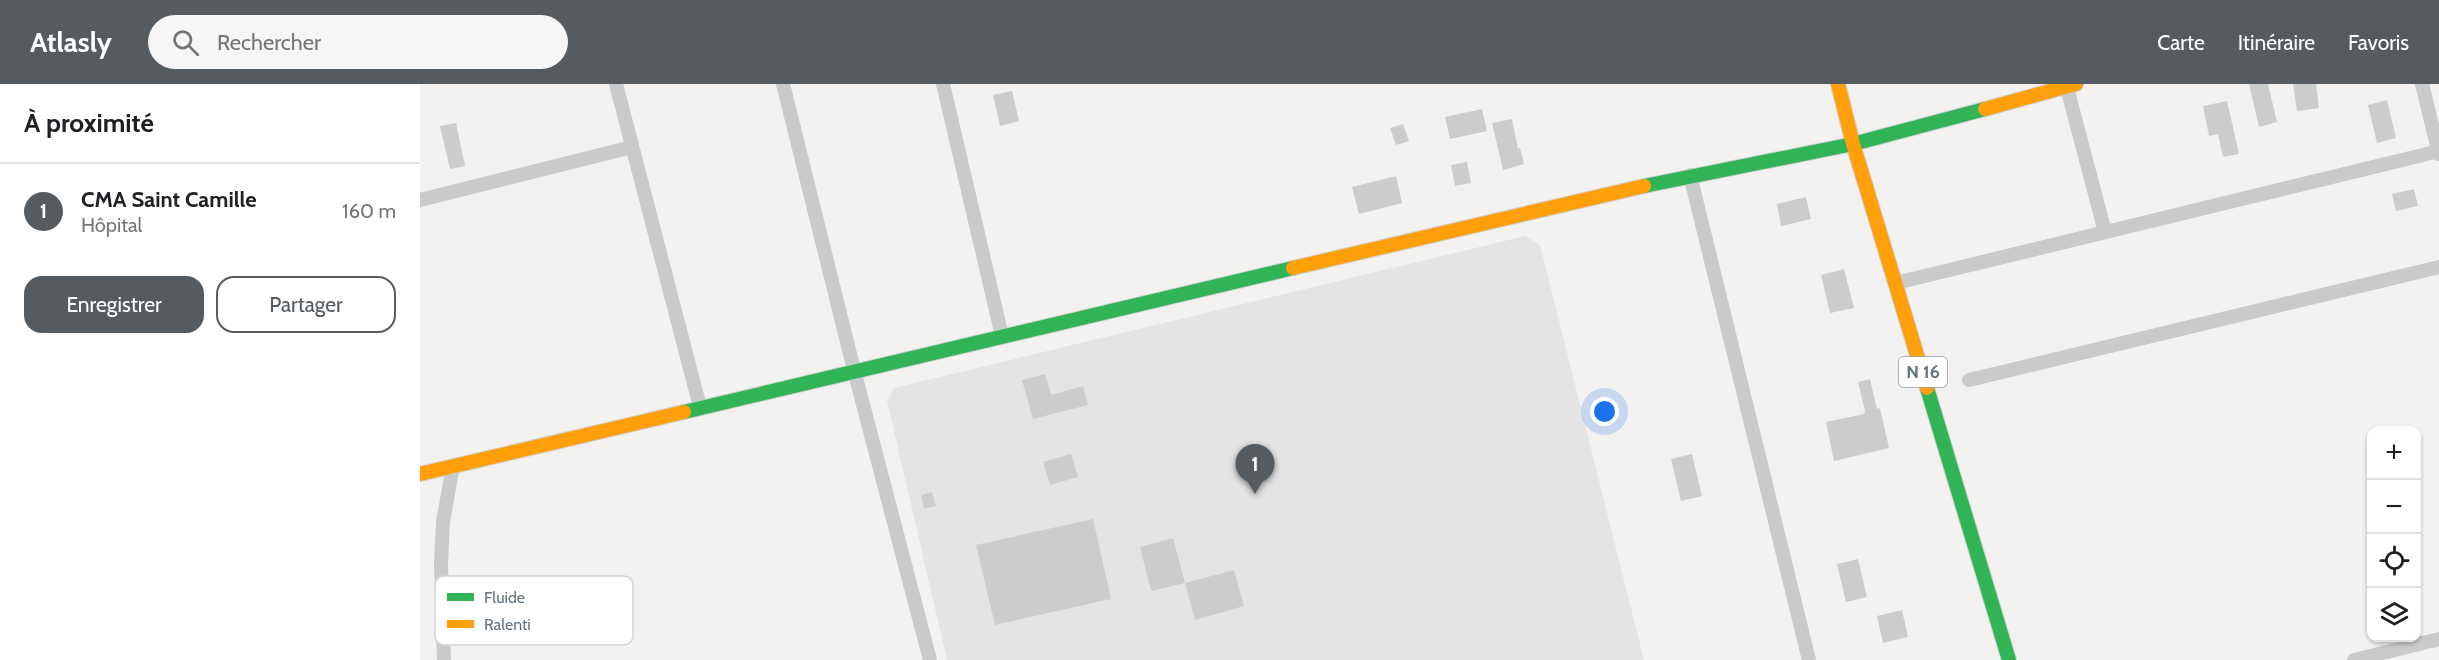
<!DOCTYPE html>
<html lang="fr">
<meta charset="utf-8">
<style>
:root{--surface:#fff;--page:#f6f6f6;--text:#202124;--muted:#757577;--line:#e0e0e0;--accent:#555b5f}
body{margin:0;font-family:Cabin,sans-serif;background:var(--page);color:var(--text)}
.controls{position:absolute;right:18px;bottom:18px;display:grid;overflow:hidden;border-radius:12px;box-shadow:0 2px 4px #0004}
.controls button{width:54px;height:54px;display:grid;place-items:center;padding:0;border:0;border-bottom:2px solid var(--line);background:var(--surface);color:var(--text);font:30px sans-serif}
.you{position:absolute;left:1185px;top:328px;width:21px;height:21px;margin:-15px;border:4px solid #fff;border-radius:50%;background:#1a73e8;box-shadow:0 0 0 9px #1a73e833}
.badge{display:grid;place-items:center;width:39px;height:39px;border-radius:50%;background:var(--accent);color:#fff;font-size:20px;font-weight:700}
.pin{position:absolute;translate:-50% -50px;filter:drop-shadow(0 2px 3px #0008)}
.pin::after{content:'';position:absolute;top:32px;width:21px;height:18px;background:inherit;clip-path:polygon(0 0,100% 0,50% 100%)}
.list{margin:0;padding:0;list-style:none}
h2{display:flex;justify-content:space-between;align-items:center;height:78px;margin:0;padding:0 24px;font-size:26px}
h2 small{font-size:20px;font-weight:400;color:var(--muted)}
.list li{display:grid;grid-template-columns:39px 1fr auto;gap:18px;align-items:center;box-sizing:border-box;height:96px;padding:0 24px;border-top:2px solid var(--line)}
.list b{display:block;font-size:22px;white-space:nowrap}
.list p{margin:0;font-size:20px;white-space:nowrap;color:var(--muted)}
.list em{font-size:20px;font-style:normal;color:var(--muted)}
.actions{display:flex;gap:12px;padding:18px 24px}
.actions a{flex:1;padding:14px 0;border:2px solid var(--accent);border-radius:18px;text-align:center;font-size:21px;color:var(--accent)}
.actions .main{background:var(--accent);color:#fff}
.icon{flex:none;width:33px;height:33px;fill:none;stroke:currentColor;stroke-width:2;stroke-linecap:round;stroke-linejoin:round}
.map{position:relative;flex:none;width:2019px;height:576px;overflow:hidden}
header{display:flex;align-items:center;gap:36px;box-sizing:border-box;height:84px;padding:0 30px;background:var(--accent);color:#fff}
header strong{font-size:28px}
nav{display:flex;gap:33px;margin-inline-start:auto;font-size:21px}
.search{width:420px;height:54px;background:var(--page);display:flex;align-items:center;gap:15px;box-sizing:border-box;padding:0 21px;border-radius:33px;color:var(--muted);font-size:22px}
main{display:flex}
aside{flex:1;background:var(--surface)}
.map>svg:first-child{display:block}
.built{fill:#e3e4e3}
.building{fill:#cbcccc}
.lines{fill:none;stroke-linecap:round;stroke-linejoin:round}
.fast-casing{stroke:#cfd0d0;stroke-width:16}
.slow-casing{stroke:#cfd0d0;stroke-width:16}
.street{stroke:#c8cacb;stroke-width:14}
.fast{stroke:#30b455;stroke-width:14}
.slow{stroke:#ff9f0a;stroke-width:14}
.labels{text-anchor:middle;stroke-width:6;stroke-linejoin:round;paint-order:stroke}
.shield{fill:#fff;stroke:#929ea5;stroke-width:1.5}
.shield-label{font-size:18px;font-weight:bold;fill:#64757f}
.key{fill:#fff;stroke:#d0d6d9;stroke-width:1.5}
.key-label{font-size:16px;fill:#64757f}
</style>
<header>
<strong>Atlasly</strong>
<div class="search"><svg class="icon" aria-label="search" viewBox="0 0 24 24"><circle cx="10" cy="10" r="6"/><path d="M15 15l6 6"/></svg>Rechercher</div>
<nav><a>Carte</a><a>Itinéraire</a><a>Favoris</a></nav>
</header>
<main>
<aside>
<h2>À proximité<small></small></h2>
<ul class="list">
<li><span class="badge">1</span><div><b>CMA Saint Camille</b><p>Hôpital</p></div><em>160 m</em></li>
</ul>
<div class="actions"><a class="main">Enregistrer</a><a>Partager</a></div>
</aside>
<div class="map">
<svg width="2019" height="576" viewBox="0 0 2019 576">
<rect width="100%" height="100%" fill="#f3f2f1"/>
<path class="built" d="M1105,152L1120,161L1224,576H527L467,317L474,304Z"/>
<g class="building">
<path d="M1829,0H1848L1857,38L1839,43Z"/>
<path d="M1873,0H1896L1899,24L1877,27Z"/>
<path d="M592,7L599,37L580,42L573,11Z"/>
<path d="M1967,16L1976,54L1957,59L1948,21Z"/>
<path d="M1807,17L1819,70L1803,73L1798,50L1789,52L1783,22Z"/>
<path d="M1062,25L1067,47L1030,55L1025,33Z"/>
<path d="M1092,35L1098,65L1100,64L1104,80L1083,86L1072,39Z"/>
<path d="M36,39L45,82L30,85L20,42Z"/>
<path d="M983,40L989,57L976,61L970,44Z"/>
<path d="M1047,78L1051,99L1035,102L1031,81Z"/>
<path d="M976,92L982,119L939,130L932,103Z"/>
<path d="M1994,105L1998,122L1976,127L1972,110Z"/>
<path d="M1386,113L1391,135L1361,142L1357,120Z"/>
<path d="M1424,185L1434,224L1410,229L1401,191Z"/>
<path d="M625,290L631,311L663,302L668,321L613,335L602,296Z"/>
<path d="M1450,295L1457,325L1460,324L1469,364L1414,377L1406,338L1444,330L1445,327L1438,298Z"/>
<path d="M651,370L658,393L630,401L623,378Z"/>
<path d="M1272,370L1282,412L1261,417L1251,375Z"/>
<path d="M512,408L516,422L504,425L501,411Z"/>
<path d="M673,435L691,515L575,541L556,461Z"/>
<path d="M753,454L765,499L731,507L720,463Z"/>
<path d="M1438,475L1447,513L1426,518L1417,480Z"/>
<path d="M814,486L824,522L775,536L765,499Z"/>
<path d="M1482,526L1488,553L1463,559L1457,532Z"/>
</g>
<g class="lines">
<g class="fast-casing">
<g id="fast">
<path d="M1224,102L1433,60L1565,25"/>
<path d="M1507,304L1589,576"/>
<path d="M264,328L873,184"/>
</g>
</g>
<g class="slow-casing">
<g id="slow">
<path d="M1418,0L1433,60L1507,304"/>
<path d="M1565,25L1656,0"/>
<path d="M873,184L1224,102"/>
<path d="M0,390L264,328"/>
</g>
</g>
<g class="street">
<path d="M196,0L280,323"/>
<path d="M363,0L434,286L510,576"/>
<path d="M523,0L582,252"/>
<path d="M1646,0L1685,148"/>
<path d="M2002,0L2019,70"/>
<path d="M1270,91L1389,576"/>
<path d="M0,116L212,63"/>
<path d="M1476,199L2019,67"/>
<path d="M1549,296L2019,183"/>
<path d="M24,576L21,480L23,438L33,382"/>
<path d="M1934,576L2019,555"/>
</g>
<use href="#fast" class="fast"/>
<use href="#slow" class="slow"/>
</g>
<g class="labels">
<rect class="shield" x="1479" y="273" width="48" height="30" rx="4.5"/>
<g class="shield-label">
<text x="1503" y="294">N 16</text>
</g>
</g>
<rect x="15" y="492" width="198" height="69" rx="9" class="key"/>
<rect x="27" y="509" width="27" height="8" fill="#30b455"/>
<rect x="27" y="536" width="27" height="8" fill="#ff9f0a"/>
<g class="key-label">
<text x="64" y="519">Fluide</text>
<text x="64" y="546">Ralenti</text>
</g>
</svg>
<div class="controls">
<button>+</button>
<button>−</button>
<button><svg class="icon" aria-label="locate" viewBox="0 0 24 24"><circle cx="12" cy="12" r="6"/><path d="M12 2v4M12 18v4M2 12h4M18 12h4"/></svg></button>
<button><svg class="icon" aria-label="layers" viewBox="0 0 24 24"><path d="M12 4l9 5-9 5-9-5zM3 14l9 5 9-5"/></svg></button>
</div>
<div class="you"></div>
<div class="pin badge" style="left:835px;top:410px">1</div>
</div>
</main>
